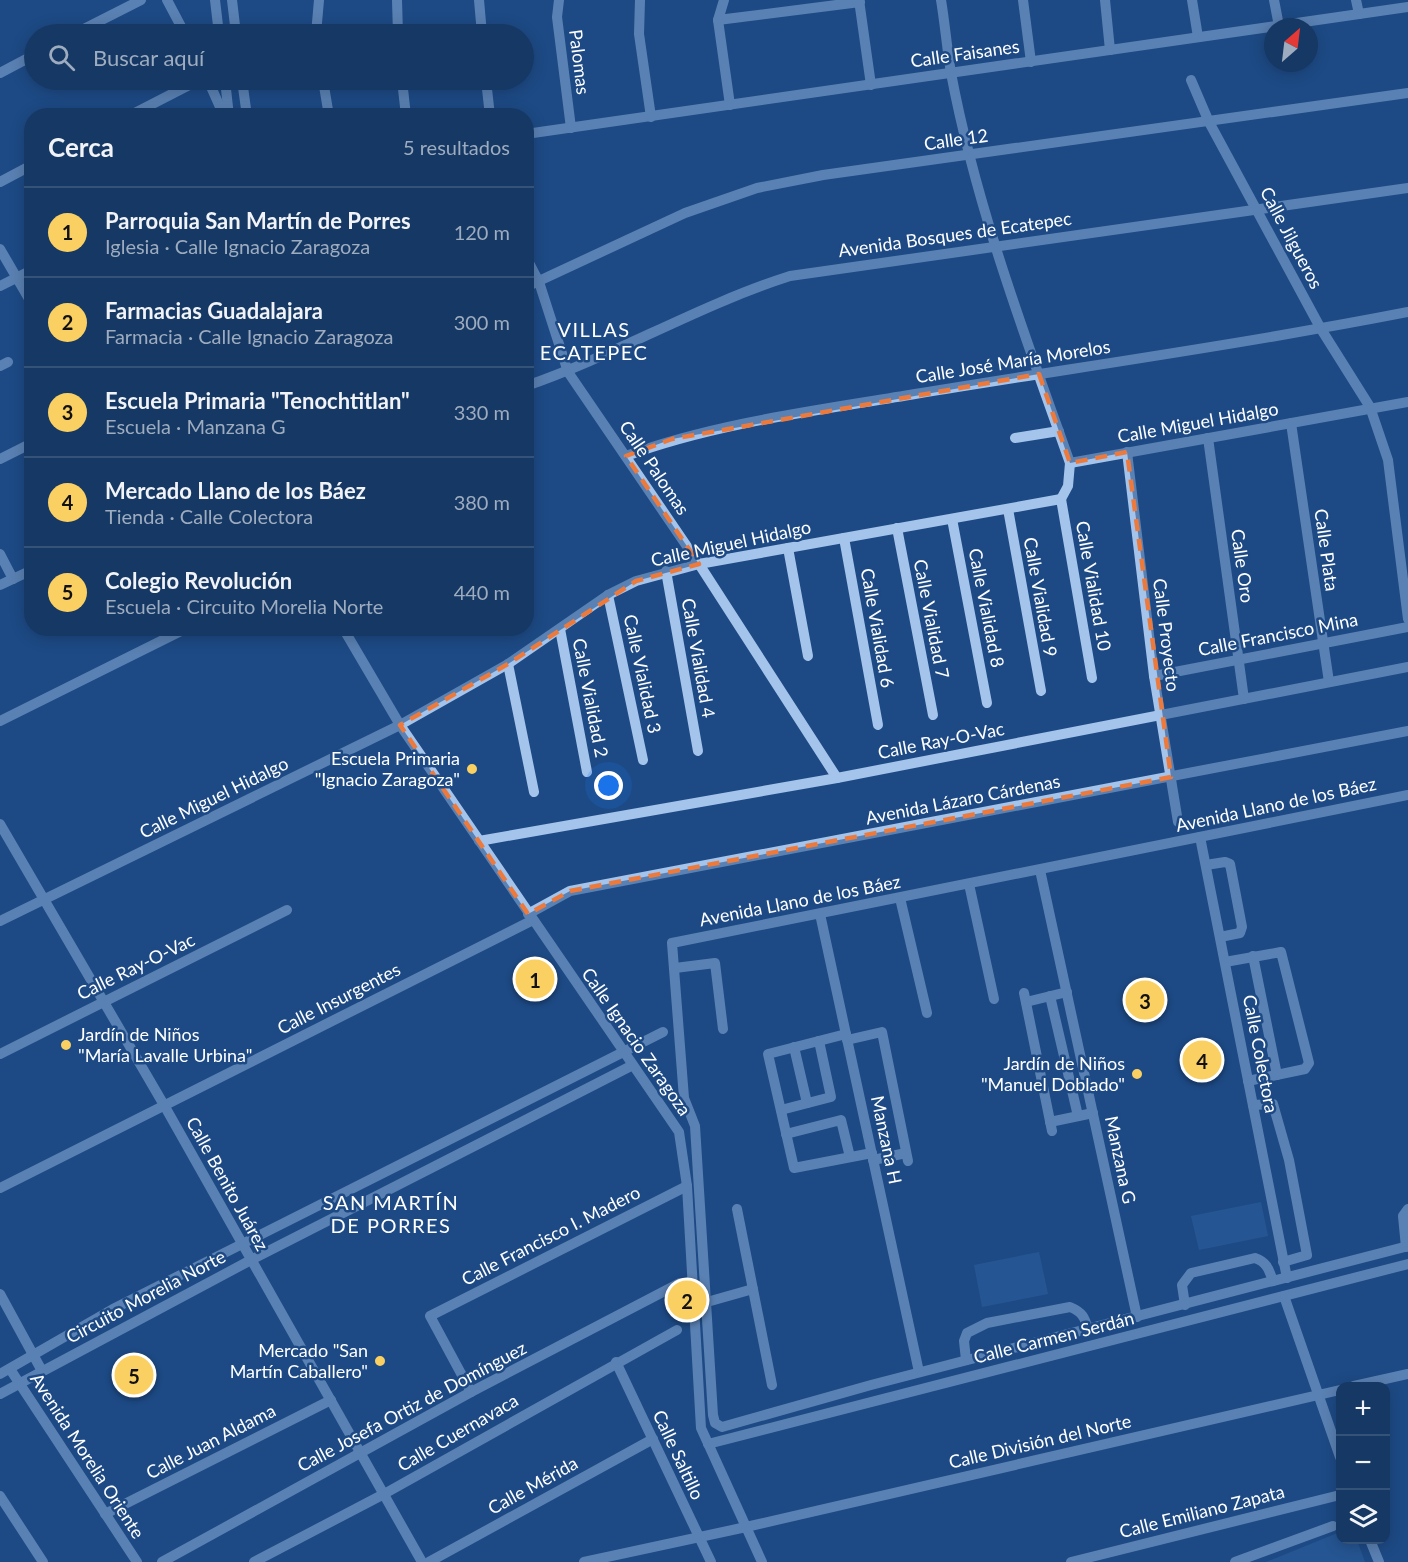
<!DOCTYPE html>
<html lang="es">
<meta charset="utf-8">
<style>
:root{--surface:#163864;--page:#1f3f6a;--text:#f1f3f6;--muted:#9eacbf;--line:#355278;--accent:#fbd062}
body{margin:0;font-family:Lato,sans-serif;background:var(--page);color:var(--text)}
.controls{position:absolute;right:18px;bottom:18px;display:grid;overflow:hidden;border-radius:12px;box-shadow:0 3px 15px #0003}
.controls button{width:54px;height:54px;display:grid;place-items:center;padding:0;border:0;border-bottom:2px solid var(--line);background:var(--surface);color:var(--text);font:30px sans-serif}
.compass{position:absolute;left:1264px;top:18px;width:54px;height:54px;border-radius:50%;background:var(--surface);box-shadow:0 3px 15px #0003;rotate:28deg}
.you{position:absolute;left:609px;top:786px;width:21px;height:21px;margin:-15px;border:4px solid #fff;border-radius:50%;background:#1a73e8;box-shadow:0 0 0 9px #1a73e833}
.badge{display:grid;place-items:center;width:39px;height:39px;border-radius:50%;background:var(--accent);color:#111;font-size:20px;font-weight:700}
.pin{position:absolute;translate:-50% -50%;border:3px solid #fff;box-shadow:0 2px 6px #0006}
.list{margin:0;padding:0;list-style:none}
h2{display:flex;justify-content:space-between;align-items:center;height:78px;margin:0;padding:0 24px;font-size:26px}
h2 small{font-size:20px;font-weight:400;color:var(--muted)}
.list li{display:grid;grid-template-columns:39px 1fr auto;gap:18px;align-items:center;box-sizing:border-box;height:90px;padding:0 24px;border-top:2px solid var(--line)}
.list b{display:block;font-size:22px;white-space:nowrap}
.list p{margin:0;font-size:20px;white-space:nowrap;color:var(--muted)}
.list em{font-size:20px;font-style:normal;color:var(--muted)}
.icon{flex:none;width:33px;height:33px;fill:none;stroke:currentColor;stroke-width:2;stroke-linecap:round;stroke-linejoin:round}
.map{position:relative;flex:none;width:1408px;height:1562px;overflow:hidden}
.search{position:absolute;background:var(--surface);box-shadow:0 3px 15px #0003;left:24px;top:24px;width:510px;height:66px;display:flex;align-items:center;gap:15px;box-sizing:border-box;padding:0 21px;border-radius:33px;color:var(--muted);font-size:22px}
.panel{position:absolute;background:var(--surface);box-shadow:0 3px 15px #0003;left:24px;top:108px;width:510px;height:528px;border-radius:24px}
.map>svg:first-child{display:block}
.green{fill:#3063a3}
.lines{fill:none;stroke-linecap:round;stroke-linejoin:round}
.minor{stroke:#a4c4eb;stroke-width:10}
.marked{fill:none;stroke:#ed7a3d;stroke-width:4.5;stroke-dasharray:12 8;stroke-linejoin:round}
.poi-dot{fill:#fbd062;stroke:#1d4a85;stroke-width:2}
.labels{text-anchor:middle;stroke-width:5;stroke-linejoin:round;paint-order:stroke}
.street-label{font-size:18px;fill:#fff;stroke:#1d4a85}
.poi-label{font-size:18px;fill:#fff;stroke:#1d4a85;text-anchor:end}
.neighbourhood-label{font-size:20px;letter-spacing:1.5px;fill:#fff;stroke:#1d4a85}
</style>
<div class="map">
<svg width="1408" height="1562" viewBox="0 0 1408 1562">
<rect width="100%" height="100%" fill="#1d4a85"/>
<g class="green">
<path d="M1261,1202L1268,1236L1199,1250L1191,1216Z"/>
<path d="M1039,1252L1048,1294L982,1307L974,1265Z"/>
<path d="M1340,1532V1540H1357L1365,1562H1266Z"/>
</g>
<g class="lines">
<g class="minor">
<path d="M167,0L185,34"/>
<path d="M215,0L219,34"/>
<path d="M232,0L236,34"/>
<path d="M397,0L398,34"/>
<path d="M479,0L482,34"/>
<path d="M559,0L557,17L571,128"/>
<path d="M640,0L639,34L651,117"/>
<path d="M724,0L718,20L730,105"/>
<path d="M859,0L871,85"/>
<path d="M941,0C945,24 947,49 951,73C976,206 1025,336 1070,463L1068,486L1061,499"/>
<path d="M1023,0L1031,62"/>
<path d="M1105,0L1110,50"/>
<path d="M1192,0L1198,37"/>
<path d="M1274,0L1279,26"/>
<path d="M1356,0L1359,14"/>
<path d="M718,20L860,2"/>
<path d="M74,34L141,0"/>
<path d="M316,34L319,0"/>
<path d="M0,73L34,55"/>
<path d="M208,80L224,116"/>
<path d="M225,80L229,116"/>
<path d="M242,80L247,116"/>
<path d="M323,80L329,116"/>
<path d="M402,80L406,116"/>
<path d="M486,80L490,116"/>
<path d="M1191,80L1209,122L1321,329L1370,407L1388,460L1408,619"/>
<path d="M129,116L199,80"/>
<path d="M526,134L1408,7"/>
<path d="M0,182L32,165"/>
<path d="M0,249L32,304"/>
<path d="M526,257L539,282L568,372L699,564L837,778"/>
<path d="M0,286L32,270"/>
<path d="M526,287L685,213L757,188L823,175L1408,93"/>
<path d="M0,366L8,362"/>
<path d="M526,386C616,355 699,305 790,276L1408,188"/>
<path d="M1291,423L1329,682"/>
<path d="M1015,438L1059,431"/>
<path d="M1208,438L1244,699"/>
<path d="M1127,452L1154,676L1178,822"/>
<path d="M626,456C715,423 820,410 915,394C1079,367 1244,344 1408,312"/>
<path d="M0,459L32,443"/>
<path d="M1070,463L1408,402"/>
<path d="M1061,499L1092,678"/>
<path d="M1008,509L1041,691"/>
<path d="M952,519L987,703"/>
<path d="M897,528L933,715"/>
<path d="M844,538L878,725"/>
<path d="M788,548L808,656"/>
<path d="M0,554L13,579"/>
<path d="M666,571L698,751"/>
<path d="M0,585L32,570"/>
<path d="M608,595L643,760"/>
<path d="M343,628L400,725L679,1132L687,1186L701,1428L762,1562"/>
<path d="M560,629L587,772"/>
<path d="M508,664L534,792"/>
<path d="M1154,676L1408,627"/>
<path d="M0,721L187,628"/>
<path d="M1408,795L672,943L684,1098L695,1126L713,1415L715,1423L722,1427L871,1385L1408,1246"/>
<path d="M0,824L164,1105L422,1562"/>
<path d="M1200,837L1287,1278"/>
<path d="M479,841L837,778L1408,667"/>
<path d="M1206,865L1225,862L1230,864L1242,927L1240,933L1220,937"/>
<path d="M1040,870L1137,1317"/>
<path d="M969,884L994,999"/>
<path d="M900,898L927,1013"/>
<path d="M528,914L570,891L1408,731"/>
<path d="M820,914L919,1372"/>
<path d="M0,921L400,725L508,664L608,595L636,581L699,564L1061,499"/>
<path d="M1253,956L1277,1075"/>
<path d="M1225,962L1281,952L1309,1063L1305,1069L1248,1081"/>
<path d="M675,968L715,963L723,1029"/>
<path d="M1024,993L1052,1131"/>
<path d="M1050,996L1078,1116"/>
<path d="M1026,1002L1067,992"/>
<path d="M846,1034L768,1054L794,1168L872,1153"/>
<path d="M847,1040L882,1032L908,1161"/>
<path d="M794,1047L807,1103"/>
<path d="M0,1054L287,910"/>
<path d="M1253,1105L1273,1104L1289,1160L1307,1255L1283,1262"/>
<path d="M781,1110L831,1097L819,1041"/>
<path d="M1050,1122L1093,1113"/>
<path d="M786,1134L841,1120L850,1157"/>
<path d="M873,1160L906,1153"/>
<path d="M0,1188L533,920"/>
<path d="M737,1209L772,1385"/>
<path d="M1406,1247L1403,1216L1408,1209"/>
<path d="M0,1294L42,1371"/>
<path d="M1284,1296L1340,1457"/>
<path d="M707,1302L753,1289"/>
<path d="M1185,1305L1182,1285L1191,1273L1255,1258C1267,1262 1269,1270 1273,1281"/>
<path d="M966,1360L964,1341L967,1333L987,1323L1070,1307C1082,1312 1085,1317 1088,1330"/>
<path d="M616,1362L711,1562"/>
<path d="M10,1369L137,1562"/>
<path d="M0,1374L113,1309L663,1032"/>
<path d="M1354,1386L1408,1374"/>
<path d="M471,1392L430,1316L687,1186"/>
<path d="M0,1394L251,1260L631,1066"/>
<path d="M708,1444L1408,1264"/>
<path d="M0,1496L43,1562"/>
<path d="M105,1514L331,1400"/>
<path d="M1370,1540L1379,1562"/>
<path d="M162,1562L471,1392L680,1283"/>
<path d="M254,1562L384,1494L677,1330"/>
<path d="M429,1562L653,1439"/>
<path d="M584,1562L746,1527L1340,1390"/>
<path d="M1071,1562L1340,1495"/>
<path d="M1235,1562L1333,1526"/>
</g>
</g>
<path d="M0 0H1408V1562H0ZM1039,374L1070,463L1127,452L1171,777L570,891L528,914L400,725L508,664L636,581L699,564L626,456L672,439Z" fill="#1d4a85" fill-opacity=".55" fill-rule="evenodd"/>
<path class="marked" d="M1039,374L1070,463L1127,452L1171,777L570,891L528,914L400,725L508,664L636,581L699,564L626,456L672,439Z"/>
<g class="poi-dot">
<circle cx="472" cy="769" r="6"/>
<circle cx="66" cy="1045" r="6"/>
<circle cx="1137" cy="1074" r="6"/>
<circle cx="380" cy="1361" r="6"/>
</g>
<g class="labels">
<g class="street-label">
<text transform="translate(965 54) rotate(-8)" y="6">Calle Faisanes</text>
<text transform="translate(579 62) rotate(83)" y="6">Palomas</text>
<text transform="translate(956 140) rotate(-8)" y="6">Calle 12</text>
<text transform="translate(955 235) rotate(-8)" y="6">Avenida Bosques de Ecatepec</text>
<text transform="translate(1291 238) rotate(62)" y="6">Calle Jilgueros</text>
<text transform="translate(1013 362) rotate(-9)" y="6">Calle José María Morelos</text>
<text transform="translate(1198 423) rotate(-10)" y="6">Calle Miguel Hidalgo</text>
<text transform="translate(654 468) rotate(56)" y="6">Calle Palomas</text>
<text transform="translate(731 544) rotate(-12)" y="6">Calle Miguel Hidalgo</text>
<text transform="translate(1326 550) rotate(82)" y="6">Calle Plata</text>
<text transform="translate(1242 566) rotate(82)" y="6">Calle Oro</text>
<text transform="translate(1093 586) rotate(80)" y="6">Calle Vialidad 10</text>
<text transform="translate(1040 597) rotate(80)" y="6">Calle Vialidad 9</text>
<text transform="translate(986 608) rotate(79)" y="6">Calle Vialidad 8</text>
<text transform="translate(931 619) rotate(79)" y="6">Calle Vialidad 7</text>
<text transform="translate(877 628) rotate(80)" y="6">Calle Vialidad 6</text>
<text transform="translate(1166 635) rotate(83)" y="6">Calle Proyecto</text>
<text transform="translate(1278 635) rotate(-11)" y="6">Calle Francisco Mina</text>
<text transform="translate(698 658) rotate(80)" y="6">Calle Vialidad 4</text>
<text transform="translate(642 674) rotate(78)" y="6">Calle Vialidad 3</text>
<text transform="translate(590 698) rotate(79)" y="6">Calle Vialidad 2</text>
<text transform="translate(941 741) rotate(-11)" y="6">Calle Ray-O-Vac</text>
<text transform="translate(214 798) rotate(-26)" y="6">Calle Miguel Hidalgo</text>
<text transform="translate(963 800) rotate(-11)" y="6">Avenida Lázaro Cárdenas</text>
<text transform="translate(1276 805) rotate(-12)" y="6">Avenida Llano de los Báez</text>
<text transform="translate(800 901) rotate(-11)" y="6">Avenida Llano de los Báez</text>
<text transform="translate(136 967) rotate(-26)" y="6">Calle Ray-O-Vac</text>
<text transform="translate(339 999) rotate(-27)" y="6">Calle Insurgentes</text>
<text transform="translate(636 1042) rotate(55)" y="6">Calle Ignacio Zaragoza</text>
<text transform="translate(1260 1054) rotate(79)" y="6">Calle Colectora</text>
<text transform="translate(886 1140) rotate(78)" y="6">Manzana H</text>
<text transform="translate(1120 1160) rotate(78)" y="6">Manzana G</text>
<text transform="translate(227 1184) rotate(61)" y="6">Calle Benito Juárez</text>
<text transform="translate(551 1236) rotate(-27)" y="6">Calle Francisco I. Madero</text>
<text transform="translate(146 1297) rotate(-28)" y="6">Circuito Morelia Norte</text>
<text transform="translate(1054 1338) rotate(-14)" y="6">Calle Carmen Serdán</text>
<text transform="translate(412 1407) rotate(-28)" y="6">Calle Josefa Ortiz de Domínguez</text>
<text transform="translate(458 1433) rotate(-30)" y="6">Calle Cuernavaca</text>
<text transform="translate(211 1442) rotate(-27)" y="6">Calle Juan Aldama</text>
<text transform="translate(1040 1442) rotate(-13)" y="6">Calle División del Norte</text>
<text transform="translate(678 1455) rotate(65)" y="6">Calle Saltillo</text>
<text transform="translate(87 1456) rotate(57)" y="6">Avenida Morelia Oriente</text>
<text transform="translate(533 1486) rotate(-29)" y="6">Calle Mérida</text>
<text transform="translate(1202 1512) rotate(-14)" y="6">Calle Emiliano Zapata</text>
</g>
<g class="poi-label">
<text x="460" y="765">Escuela Primaria<tspan x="460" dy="21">"Ignacio Zaragoza"</tspan></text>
<text x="78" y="1041" text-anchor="start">Jardín de Niños<tspan x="78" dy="21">"María Lavalle Urbina"</tspan></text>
<text x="1125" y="1070">Jardín de Niños<tspan x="1125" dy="21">"Manuel Doblado"</tspan></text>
<text x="368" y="1357">Mercado "San<tspan x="368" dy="21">Martín Caballero"</tspan></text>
</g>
<g class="neighbourhood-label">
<text x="594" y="337">VILLAS<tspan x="594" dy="23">ECATEPEC</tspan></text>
<text x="391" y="1210">SAN MARTÍN<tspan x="391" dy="23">DE PORRES</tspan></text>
</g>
</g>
</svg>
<div class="controls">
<button>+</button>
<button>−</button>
<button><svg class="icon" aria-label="layers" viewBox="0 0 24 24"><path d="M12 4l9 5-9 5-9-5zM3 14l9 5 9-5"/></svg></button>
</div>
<svg class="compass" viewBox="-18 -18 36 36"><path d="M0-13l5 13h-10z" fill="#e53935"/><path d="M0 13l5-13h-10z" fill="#9eacbf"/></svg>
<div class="you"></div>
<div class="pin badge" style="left:535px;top:979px">1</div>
<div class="pin badge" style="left:687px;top:1300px">2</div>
<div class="pin badge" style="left:1145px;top:1000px">3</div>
<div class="pin badge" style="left:1202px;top:1060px">4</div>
<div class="pin badge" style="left:134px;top:1375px">5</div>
<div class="search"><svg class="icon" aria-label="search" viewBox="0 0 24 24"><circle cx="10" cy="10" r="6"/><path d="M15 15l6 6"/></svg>Buscar aquí</div>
<section class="panel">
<h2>Cerca<small>5 resultados</small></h2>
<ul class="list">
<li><span class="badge">1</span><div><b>Parroquia San Martín de Porres</b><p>Iglesia · Calle Ignacio Zaragoza</p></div><em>120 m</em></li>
<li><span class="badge">2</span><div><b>Farmacias Guadalajara</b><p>Farmacia · Calle Ignacio Zaragoza</p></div><em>300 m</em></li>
<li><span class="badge">3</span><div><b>Escuela Primaria &quot;Tenochtitlan&quot;</b><p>Escuela · Manzana G</p></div><em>330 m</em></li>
<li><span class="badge">4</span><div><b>Mercado Llano de los Báez</b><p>Tienda · Calle Colectora</p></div><em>380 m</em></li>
<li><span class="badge">5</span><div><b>Colegio Revolución</b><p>Escuela · Circuito Morelia Norte</p></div><em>440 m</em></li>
</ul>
</section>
</div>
